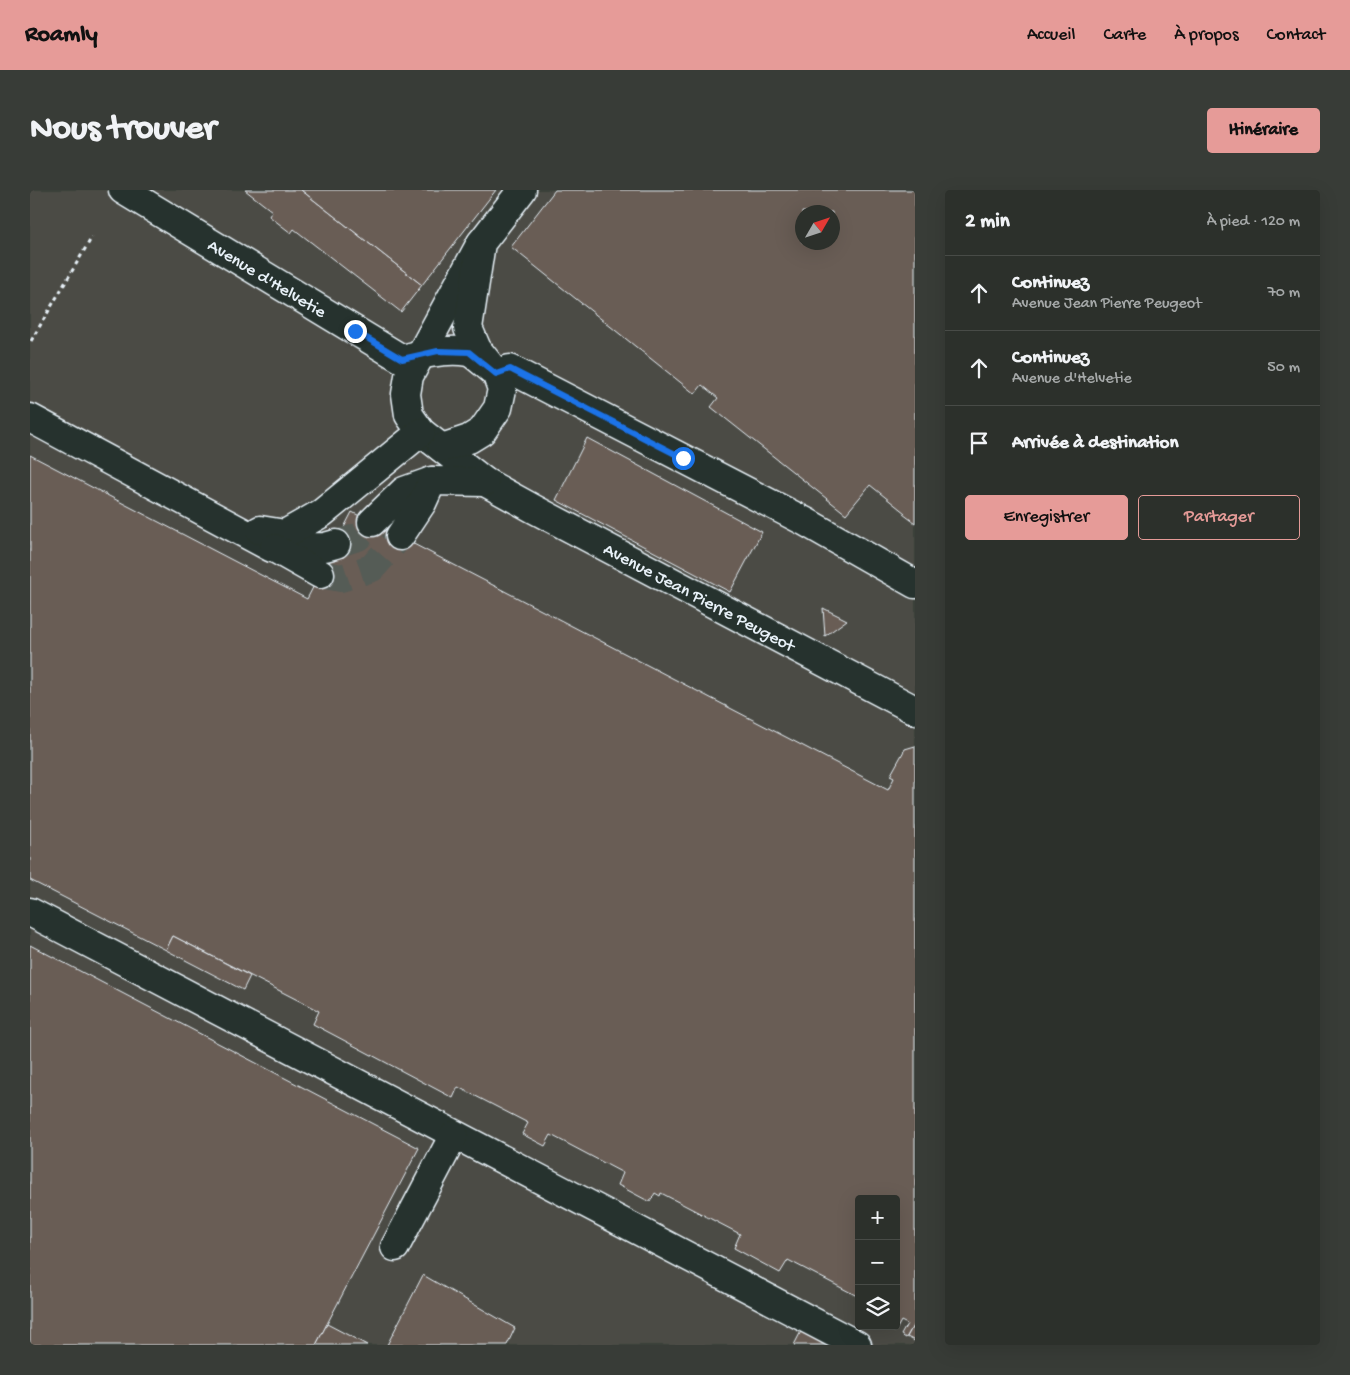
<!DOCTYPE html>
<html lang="fr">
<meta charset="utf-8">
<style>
:root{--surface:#2c302b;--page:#383c37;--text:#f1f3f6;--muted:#a6a9a9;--line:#484b47;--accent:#e69b98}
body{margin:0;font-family:"Gochi Hand",sans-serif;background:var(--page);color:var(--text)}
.controls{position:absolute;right:15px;bottom:15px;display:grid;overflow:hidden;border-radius:5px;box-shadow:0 5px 20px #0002}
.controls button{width:45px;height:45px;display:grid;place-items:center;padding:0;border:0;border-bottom:1px solid var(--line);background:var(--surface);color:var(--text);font:25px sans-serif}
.compass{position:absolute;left:765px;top:15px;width:45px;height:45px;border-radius:50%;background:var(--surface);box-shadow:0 5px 20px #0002;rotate:51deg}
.stop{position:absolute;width:15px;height:15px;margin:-11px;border:4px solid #1a73e8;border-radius:50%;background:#fff}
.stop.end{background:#1a73e8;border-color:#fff;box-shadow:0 1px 5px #0008}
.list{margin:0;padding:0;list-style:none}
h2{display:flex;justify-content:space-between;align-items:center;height:65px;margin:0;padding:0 20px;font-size:21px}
h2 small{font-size:16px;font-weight:400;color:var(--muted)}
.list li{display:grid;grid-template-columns:32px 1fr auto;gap:15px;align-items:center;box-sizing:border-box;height:75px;padding:0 20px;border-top:1px solid var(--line)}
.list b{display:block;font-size:19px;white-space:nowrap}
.list p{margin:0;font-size:16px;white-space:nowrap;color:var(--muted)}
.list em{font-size:16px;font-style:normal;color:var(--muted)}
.actions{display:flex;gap:10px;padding:15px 20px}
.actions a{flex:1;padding:11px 0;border:1px solid var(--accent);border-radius:5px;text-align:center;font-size:18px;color:var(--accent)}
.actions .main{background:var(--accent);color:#111}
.icon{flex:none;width:28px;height:28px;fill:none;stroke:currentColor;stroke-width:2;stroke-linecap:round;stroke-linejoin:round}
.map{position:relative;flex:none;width:885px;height:1155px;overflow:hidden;border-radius:5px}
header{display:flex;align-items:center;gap:30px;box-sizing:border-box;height:70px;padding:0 25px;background:var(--accent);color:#111}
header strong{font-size:24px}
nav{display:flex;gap:28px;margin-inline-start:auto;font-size:18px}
.intro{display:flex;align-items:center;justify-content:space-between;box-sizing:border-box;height:120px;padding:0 30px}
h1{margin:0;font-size:35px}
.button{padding:12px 22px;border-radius:5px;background:var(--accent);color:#111;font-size:18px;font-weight:700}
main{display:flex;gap:30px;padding:0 30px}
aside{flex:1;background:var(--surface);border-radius:5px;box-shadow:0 5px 20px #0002}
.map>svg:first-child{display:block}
.built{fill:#4b4c45;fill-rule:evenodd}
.building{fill:#695d55;stroke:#e8f1f8;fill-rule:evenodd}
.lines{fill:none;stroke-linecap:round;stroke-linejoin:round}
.minor-tunnel{stroke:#545b56;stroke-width:28;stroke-dasharray:28 14;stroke-linecap:butt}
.minor-casing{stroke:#e8f1f8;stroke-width:31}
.path{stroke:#e8f1f8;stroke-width:3;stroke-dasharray:4 4;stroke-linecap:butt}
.minor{stroke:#26332d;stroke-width:28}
.route{stroke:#1a73e8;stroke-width:6}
.labels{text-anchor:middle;stroke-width:4.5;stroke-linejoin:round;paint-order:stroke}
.street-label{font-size:18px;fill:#e8f1f8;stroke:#26332d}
</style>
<header>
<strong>Roamly</strong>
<nav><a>Accueil</a><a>Carte</a><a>À propos</a><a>Contact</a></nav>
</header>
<div class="intro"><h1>Nous trouver</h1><a class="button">Itinéraire</a></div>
<main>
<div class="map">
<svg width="885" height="1155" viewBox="0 0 885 1155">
<rect width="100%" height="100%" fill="#3a4039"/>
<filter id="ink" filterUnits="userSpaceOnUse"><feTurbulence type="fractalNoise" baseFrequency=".02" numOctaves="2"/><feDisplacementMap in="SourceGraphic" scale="10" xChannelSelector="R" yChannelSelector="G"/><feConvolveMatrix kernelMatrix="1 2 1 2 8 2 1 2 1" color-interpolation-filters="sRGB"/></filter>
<g filter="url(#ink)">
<path class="built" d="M0,0H885V1155H0ZM772,22H802V52H772ZM829,1009H866V1136H829Z"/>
<g class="building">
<path d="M215,0H271L392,95L371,122L264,39L261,43L239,26L242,21Z"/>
<path d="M271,0H466L392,95Z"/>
<path d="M525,0H885V333L873,324L875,323L840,295L816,324L681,217L688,208L672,195L665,204L481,57ZM772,22H802V52H772Z"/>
<path d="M557,248L732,342L700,402L526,310Z"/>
<path d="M0,265L277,409L322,322L858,600L864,588L860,586L875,559L885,556V1137L883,1136L876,1148L871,1145L877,1134L871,1131L865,1142L854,1136H866V1009H829V1107L758,1070L750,1083L704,1058L710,1044L631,1003L630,1006L625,1003L620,1012L588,995L593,983L521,945L515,956L492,944L498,933L428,897L423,908L283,834L289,821L143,746L136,760L0,690Z"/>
<path d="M793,418L817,430L795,446Z"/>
<path d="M143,746L220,786L213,800L136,760Z"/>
<path d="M0,755L389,958L286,1155H0Z"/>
<path d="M393,1085L485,1138L477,1155H357Z"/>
<path d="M783,1118L808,1131L795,1155H764Z"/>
<path d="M297,1134L337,1155H286Z"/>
<path d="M883,1136L885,1137V1151L877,1147Z"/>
</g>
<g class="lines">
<g class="minor-tunnel">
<path d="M306,354L328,347L342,332"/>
<path d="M290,384L311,388L342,378L370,346"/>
</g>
<g class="minor-casing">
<g id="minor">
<path id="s1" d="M93,0L372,169C391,164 418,158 438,162C445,164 459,178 466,183L480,179L776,332L885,394"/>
<path id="s2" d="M451,53L379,186L376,204L379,225L391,242L455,292L504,319L885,520"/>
<path d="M0,228L242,358L295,357L306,354"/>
<path d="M412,258L439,249L452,241L468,218L472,199L466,183L447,159L438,138L451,53L492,0"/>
<path d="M342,332L374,301L402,291"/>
<path d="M230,340L255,344L292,323L391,242"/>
<path d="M370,346L392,313L402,291L455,292"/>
<path d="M244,358L290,384"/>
<path d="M0,722L827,1155"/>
<path d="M365,1057L424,945"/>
</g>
</g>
<path class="path" d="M1,151L62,47"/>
<use href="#minor" class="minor"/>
</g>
</g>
<g class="lines" filter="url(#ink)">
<path class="route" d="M325,141L372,169L408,161L439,162L466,184L480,179L653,268"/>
</g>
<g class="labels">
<g class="street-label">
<text dy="6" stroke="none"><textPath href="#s1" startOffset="169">Avenue d'Helvetie</textPath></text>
<text dy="6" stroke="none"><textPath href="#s2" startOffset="536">Avenue Jean Pierre Peugeot</textPath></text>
</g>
</g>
</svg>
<div class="controls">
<button>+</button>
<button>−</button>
<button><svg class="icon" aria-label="layers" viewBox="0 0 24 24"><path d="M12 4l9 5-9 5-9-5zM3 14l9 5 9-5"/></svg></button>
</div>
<svg class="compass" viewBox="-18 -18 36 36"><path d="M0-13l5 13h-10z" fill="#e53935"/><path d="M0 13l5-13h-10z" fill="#a6a9a9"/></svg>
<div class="stop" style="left:653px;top:268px"></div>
<div class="stop end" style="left:325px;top:141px"></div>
</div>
<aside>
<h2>2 min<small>À pied · 120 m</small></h2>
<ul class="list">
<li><svg class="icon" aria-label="ahead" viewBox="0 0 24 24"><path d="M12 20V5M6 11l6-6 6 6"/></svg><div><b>Continuez</b><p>Avenue Jean Pierre Peugeot</p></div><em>70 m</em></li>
<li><svg class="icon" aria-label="ahead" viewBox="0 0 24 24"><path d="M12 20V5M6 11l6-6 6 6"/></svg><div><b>Continuez</b><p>Avenue d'Helvetie</p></div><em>50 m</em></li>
<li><svg class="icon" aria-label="arrive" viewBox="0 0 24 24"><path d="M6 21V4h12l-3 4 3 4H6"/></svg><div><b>Arrivée à destination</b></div></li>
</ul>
<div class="actions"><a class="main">Enregistrer</a><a>Partager</a></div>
</aside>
</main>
